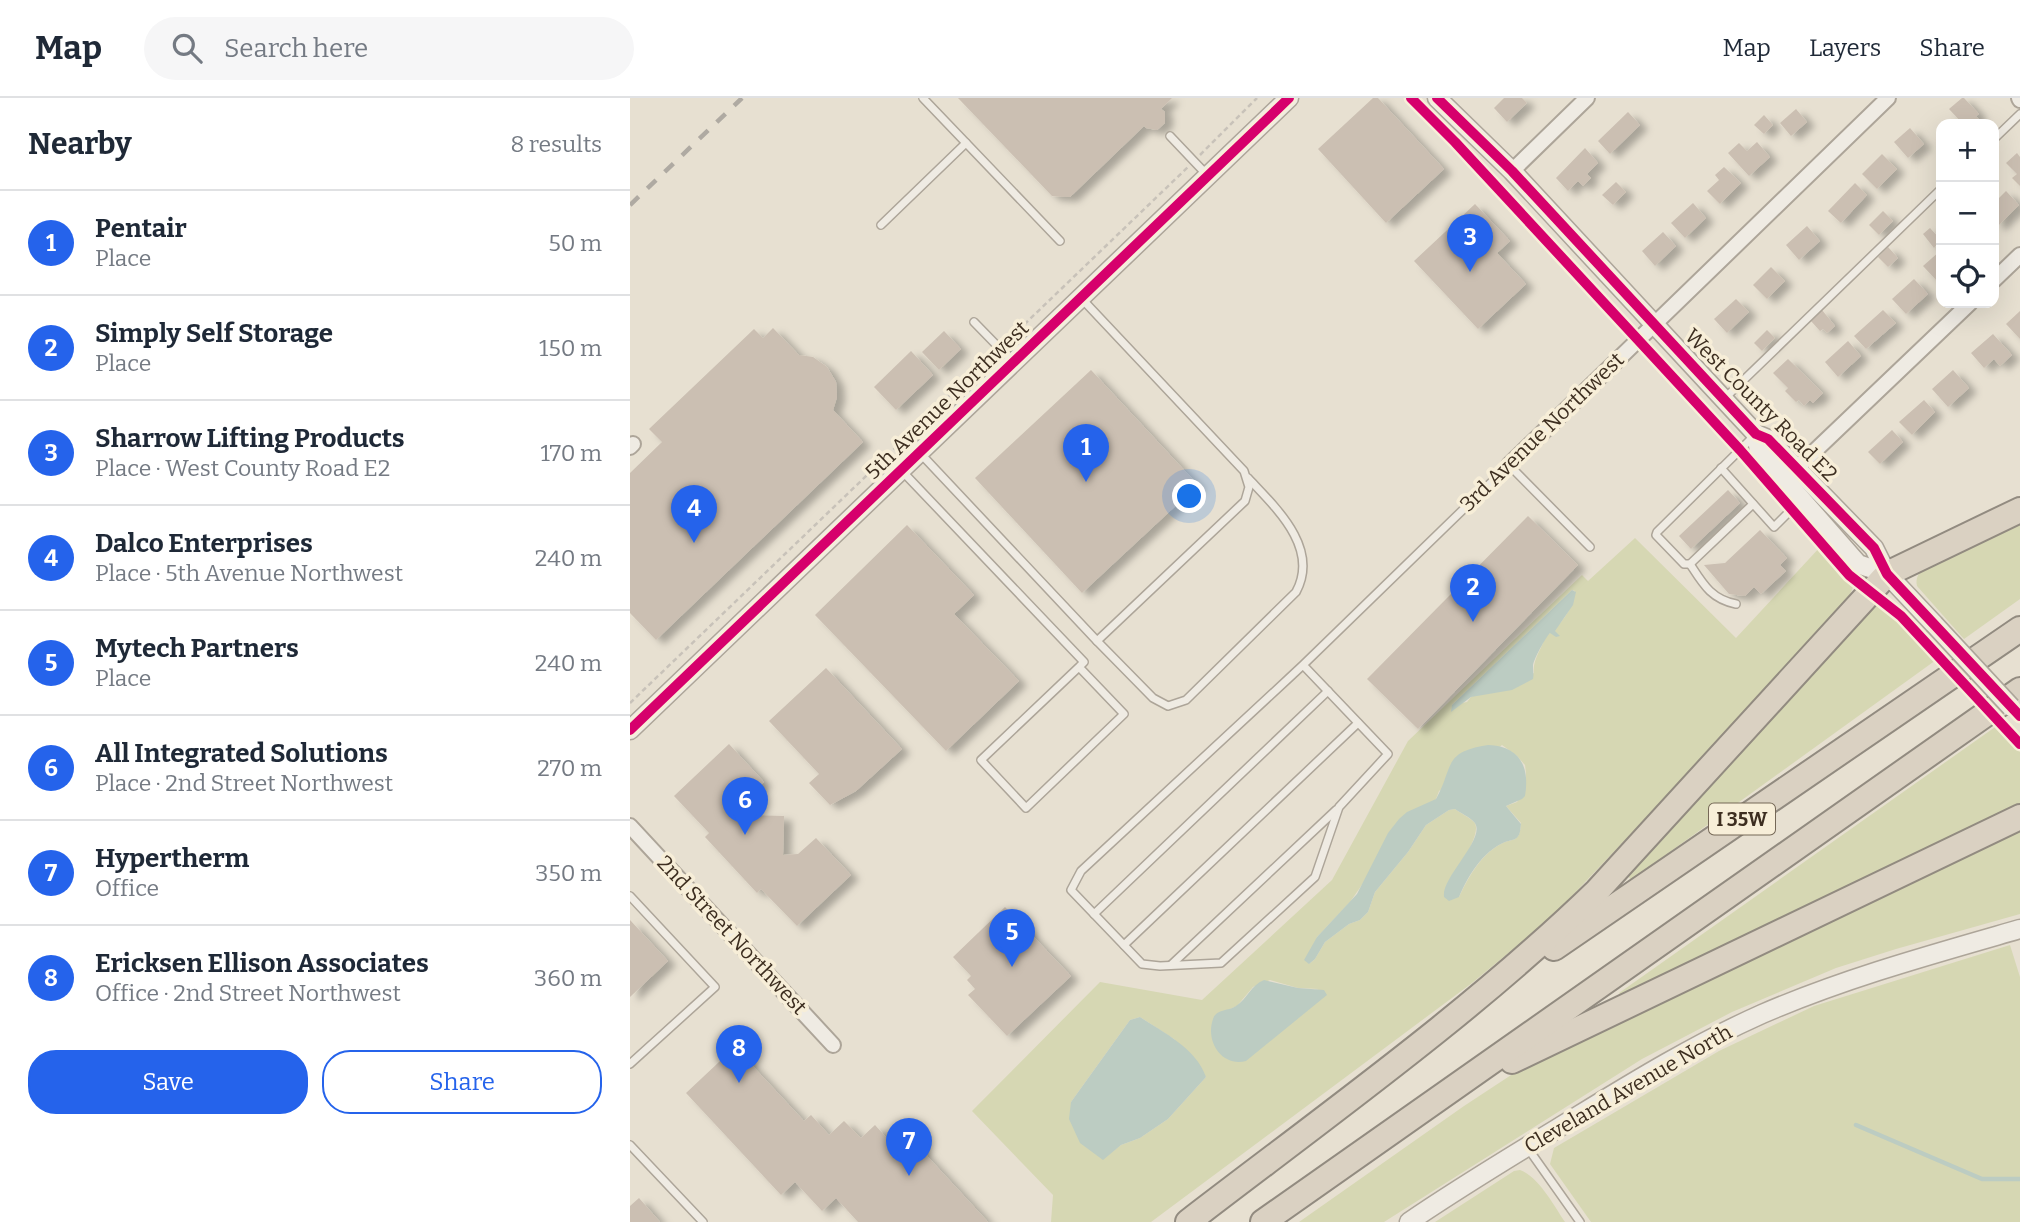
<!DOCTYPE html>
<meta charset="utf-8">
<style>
:root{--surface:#fff;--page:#f6f6f7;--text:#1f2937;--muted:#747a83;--line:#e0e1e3;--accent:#2563eb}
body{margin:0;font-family:Bitter,serif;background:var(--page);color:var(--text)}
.controls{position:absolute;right:21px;top:21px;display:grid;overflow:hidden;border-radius:14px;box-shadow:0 7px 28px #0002}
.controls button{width:63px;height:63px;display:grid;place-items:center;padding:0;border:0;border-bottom:2px solid var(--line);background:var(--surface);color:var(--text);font:35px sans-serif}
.you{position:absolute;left:560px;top:399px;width:24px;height:24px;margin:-18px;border:5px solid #fff;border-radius:50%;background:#1a73e8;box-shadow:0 0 0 10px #1a73e833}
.badge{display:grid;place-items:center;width:46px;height:46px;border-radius:50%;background:var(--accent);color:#fff;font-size:23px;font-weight:700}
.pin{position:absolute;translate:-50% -58px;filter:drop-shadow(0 2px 4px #0008)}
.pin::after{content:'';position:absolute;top:37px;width:24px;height:21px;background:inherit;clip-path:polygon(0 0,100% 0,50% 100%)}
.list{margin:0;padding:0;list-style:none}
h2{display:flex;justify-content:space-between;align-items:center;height:91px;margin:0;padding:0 28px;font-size:30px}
h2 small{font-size:23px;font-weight:400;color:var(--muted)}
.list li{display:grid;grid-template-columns:46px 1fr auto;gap:21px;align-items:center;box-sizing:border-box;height:105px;padding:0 28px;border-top:2px solid var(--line)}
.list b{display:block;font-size:26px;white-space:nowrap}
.list p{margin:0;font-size:23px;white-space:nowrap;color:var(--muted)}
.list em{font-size:23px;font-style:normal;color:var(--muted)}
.actions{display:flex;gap:14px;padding:21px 28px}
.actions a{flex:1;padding:16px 0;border:2px solid var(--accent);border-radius:28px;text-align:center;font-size:24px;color:var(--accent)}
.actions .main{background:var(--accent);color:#fff}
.icon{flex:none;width:38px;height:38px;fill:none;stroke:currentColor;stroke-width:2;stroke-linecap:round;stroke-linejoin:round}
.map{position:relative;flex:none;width:1390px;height:1124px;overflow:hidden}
header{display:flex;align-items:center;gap:42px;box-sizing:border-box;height:98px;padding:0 35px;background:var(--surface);border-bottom:2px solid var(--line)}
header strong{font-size:33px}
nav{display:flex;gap:38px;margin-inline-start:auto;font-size:24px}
.search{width:490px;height:63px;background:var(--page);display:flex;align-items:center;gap:18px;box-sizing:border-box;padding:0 24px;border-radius:38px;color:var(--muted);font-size:26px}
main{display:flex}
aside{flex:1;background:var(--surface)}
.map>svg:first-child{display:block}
.green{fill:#d6d7b3;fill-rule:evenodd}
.water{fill:#bcccc2}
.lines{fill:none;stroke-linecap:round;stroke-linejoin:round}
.stream{stroke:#bcccc2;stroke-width:4.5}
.building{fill:#cbbfb2;filter:url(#shadow)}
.service-casing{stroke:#ada599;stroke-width:10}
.minor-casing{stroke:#ada599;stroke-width:18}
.tertiary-casing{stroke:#ada599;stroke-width:21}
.motorway-casing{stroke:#928b80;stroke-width:28}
.path{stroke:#c8c2b9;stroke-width:2.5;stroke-dasharray:5 3.5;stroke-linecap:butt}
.service{stroke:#efebe3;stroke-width:7}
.minor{stroke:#efebe3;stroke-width:14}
.tertiary{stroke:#efebe3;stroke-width:18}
.motorway{stroke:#dad1c2;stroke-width:24}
.rail{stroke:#afaaa2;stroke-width:4.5;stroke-dasharray:12 12;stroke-linecap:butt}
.tertiary-bridge-casing{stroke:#ada599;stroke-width:21;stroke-linecap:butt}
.tertiary-bridge{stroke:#efebe3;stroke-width:18}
.cycleway-casing{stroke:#f7eed8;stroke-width:15}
.cycleway{stroke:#d6006c;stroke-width:10}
.labels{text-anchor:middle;stroke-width:7;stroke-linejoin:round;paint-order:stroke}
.shield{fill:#f7eed8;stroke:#756857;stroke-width:2}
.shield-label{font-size:19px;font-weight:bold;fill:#3d2e20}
.street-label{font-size:21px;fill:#3d2e20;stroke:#f7eed8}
</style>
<header>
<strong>Map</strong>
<div class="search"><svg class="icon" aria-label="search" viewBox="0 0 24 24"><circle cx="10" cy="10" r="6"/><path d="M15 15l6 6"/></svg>Search here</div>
<nav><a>Map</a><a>Layers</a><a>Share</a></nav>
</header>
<main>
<aside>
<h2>Nearby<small>8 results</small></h2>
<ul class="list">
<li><span class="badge">1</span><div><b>Pentair</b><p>Place</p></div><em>50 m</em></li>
<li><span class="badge">2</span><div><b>Simply Self Storage</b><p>Place</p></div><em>150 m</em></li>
<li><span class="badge">3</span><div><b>Sharrow Lifting Products</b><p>Place · West County Road E2</p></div><em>170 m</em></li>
<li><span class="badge">4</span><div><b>Dalco Enterprises</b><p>Place · 5th Avenue Northwest</p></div><em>240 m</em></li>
<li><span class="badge">5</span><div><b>Mytech Partners</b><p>Place</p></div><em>240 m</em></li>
<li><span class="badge">6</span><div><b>All Integrated Solutions</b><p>Place · 2nd Street Northwest</p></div><em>270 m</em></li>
<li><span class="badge">7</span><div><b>Hypertherm</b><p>Office</p></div><em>350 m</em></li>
<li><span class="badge">8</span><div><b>Ericksen Ellison Associates</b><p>Office · 2nd Street Northwest</p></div><em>360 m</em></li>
</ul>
<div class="actions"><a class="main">Save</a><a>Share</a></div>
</aside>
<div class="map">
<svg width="1390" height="1124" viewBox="0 0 1390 1124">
<defs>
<filter id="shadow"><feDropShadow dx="8" dy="4.5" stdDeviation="3.5" flood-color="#0004"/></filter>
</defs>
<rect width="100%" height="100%" fill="#e7e0d1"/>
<g class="green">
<path d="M1390,421V501L1334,541L1287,488C1285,480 1289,475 1294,469Z"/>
<path d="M1005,440L1106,540L1191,448L1208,466L1223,489L1215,510L922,819L842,885L521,1124H421L423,1097L342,1013L470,884L572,902L702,782L778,643L952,477L958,483ZM942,492L945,493C942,513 931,527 915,539C912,551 902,562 904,575L841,599L837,604L822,607ZM872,647L887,658L895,667L896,675V690L887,704L876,708L891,725C890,731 891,737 885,741C883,742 877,743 875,744C852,754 839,778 829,799L816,788C824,778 854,734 844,724C839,719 830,715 825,711L819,712L796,727L778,754L745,794L738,814L730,822L719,826L695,844L685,861L679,866L687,839L720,804L736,781L806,701L809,693ZM640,882L668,890L689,891L600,911L607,908L623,889ZM510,919L544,941L576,979L538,1021L510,1040L491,1047L473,1061L441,1004L500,922Z"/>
<path d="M1248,504L1255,513L1266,519L1306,562L1001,782L993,771L1243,507Z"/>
<path d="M1368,627L1390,650V708L993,900L989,895Z"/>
<path d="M1390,729V816L1266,851L1206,870L1102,914L1012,961L754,1124H669L834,1008L910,958Z"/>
<path d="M1380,847L1390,879V1124H961L920,1066L924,1050L1089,953L1184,908Z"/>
<path d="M890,1072C909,1079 924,1108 935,1124H805L884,1073Z"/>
</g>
<g class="water">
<path d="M942,492L946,494L943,507L925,533L930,538L926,539L920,535C916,539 903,562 903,568C903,573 904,577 903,581L882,592L841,599L821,614L822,607Z"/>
<path d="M858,647C890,648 900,669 895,698L892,701L876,708L891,726C890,731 891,738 885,741C883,742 877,743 875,744C852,754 838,778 829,799L819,803L814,799C811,779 858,739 844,724C840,719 830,715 825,711L819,712L796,727L778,754L745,794L738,814L730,822L719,826L695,844L685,861L679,866L674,862L687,839L727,796L758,735L769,721L777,714L806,701C824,669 812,654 858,647Z"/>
<path d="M634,882L668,890L694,892L697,897L616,963C592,969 575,944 583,921C586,911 599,913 606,908C617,901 621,887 634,882Z"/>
<path d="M510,919C534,935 566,950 576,979L538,1021L510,1040L491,1047L473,1062L450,1045L439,1021L441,1004L500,922Z"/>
</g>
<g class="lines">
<path class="stream" d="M1226,1027L1352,1081H1390"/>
</g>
<g class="building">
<path d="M328,0H542L531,11L535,14V25L527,32L516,30L514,28L440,99H436L422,98Z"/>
<path d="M743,0H748L814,71L756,125L688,51Z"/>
<path d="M874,0H892L897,5L877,24L864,10Z"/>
<path d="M1332,0H1334L1349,16L1346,18L1353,26H1333L1319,11Z"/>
<path d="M1166,11L1177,24L1161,38L1150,25Z"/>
<path d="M998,14L1010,27L980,56L968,43Z"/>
<path d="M1134,17L1143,27L1134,36L1124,27Z"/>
<path d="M1280,30L1294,46L1278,60L1264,44Z"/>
<path d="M1127,44L1140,59L1119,78L1098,55L1109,45L1117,53Z"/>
<path d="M955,50L968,65L957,76L961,80L953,88L948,83L938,93L926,80Z"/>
<path d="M1387,55L1390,59V88L1382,80L1387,76L1376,65Z"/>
<path d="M1252,56L1267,71L1247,91L1232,76Z"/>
<path d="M1094,69L1111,85L1090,106L1077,93L1089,82L1085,77Z"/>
<path d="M986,84L996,94L983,107L972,97Z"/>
<path d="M1225,85L1237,97L1211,125L1198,113Z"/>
<path d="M1376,93L1389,107L1368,128L1364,124V105Z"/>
<path d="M1063,105L1076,120L1055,140L1041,125Z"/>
<path d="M845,106L880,143L867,155L896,186L848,231L784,163Z"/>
<path d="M1253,113L1263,123L1249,137L1239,127Z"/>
<path d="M1177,128L1190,143L1169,162L1156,147Z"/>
<path d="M1300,130L1311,142L1304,150L1293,136Z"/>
<path d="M1033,134L1046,148L1025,168L1012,153Z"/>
<path d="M1258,149L1268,160L1258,169L1248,159Z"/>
<path d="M1310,153L1311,181L1308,184L1293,168Z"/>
<path d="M1141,169L1155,183L1137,201L1123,187Z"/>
<path d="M1284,181L1298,196L1276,216L1262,201Z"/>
<path d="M1106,201L1119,214L1097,235L1084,221Z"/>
<path d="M1192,212L1205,228L1197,235L1193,231L1190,233L1181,223Z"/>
<path d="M1253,212L1266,225L1236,251L1224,238Z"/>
<path d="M1390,213V241L1376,226Z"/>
<path d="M143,230L169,257L183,259L197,269L206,284L207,299L203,312L233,344L26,542L0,515V375L32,344L19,331L124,231L133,240Z"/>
<path d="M1137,232L1145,240L1132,253L1124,245Z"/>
<path d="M314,233L331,251L309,272L292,254Z"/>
<path d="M1363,236L1382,257L1370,268L1364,261L1354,270L1341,255Z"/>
<path d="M1218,243L1231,258L1208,279L1195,264Z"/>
<path d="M281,253L303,277L266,312L244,289Z"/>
<path d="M1158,261L1193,295L1183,305L1180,302L1174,308L1169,302L1166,304L1155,293L1158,290L1143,275Z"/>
<path d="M461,272L568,387L452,495L345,380Z"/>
<path d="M1323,272L1339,290L1318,309L1302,291Z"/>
<path d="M1294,302L1305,314L1282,337L1269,324Z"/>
<path d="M1262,332L1273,344L1250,366L1238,354Z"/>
<path d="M1098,392L1110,405L1061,451L1049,438Z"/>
<path d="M898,418L948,467L788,631L737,581Z"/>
<path d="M277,427L344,497L324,516L389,583L316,653L185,517Z"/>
<path d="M1130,432L1157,460L1150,467L1156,473L1131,496L1124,489L1115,498L1099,496L1074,467L1095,465Z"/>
<path d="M196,570L272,651L226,693L200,707L179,685L189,676L139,623Z"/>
<path d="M99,646L134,684L115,701V717L154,718L153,757L168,756L186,740L221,777L167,828L131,791L127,795L75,739L79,735L44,698Z"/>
<path d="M375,809L441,878L377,938L338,897L345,891L337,882L341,878L323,859Z"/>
<path d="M0,822L38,863L0,899Z"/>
<path d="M105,949L174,1023L181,1017L199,1037L214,1023L231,1040L245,1027L262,1046L275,1034L358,1124H228L206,1100L192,1113L165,1084L151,1097L56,995Z"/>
<path d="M9,1100L30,1124H0V1108Z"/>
</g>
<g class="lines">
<g class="service-casing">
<g id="service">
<path d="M293,0L430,143"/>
<path d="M540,38L578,78"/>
<path d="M1364,41L1390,16"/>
<path d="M251,127L336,45"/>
<path d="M344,224L383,264"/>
<path d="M1094,301L1311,91"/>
<path d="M1123,339L1027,434L1026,437L1054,466H1060L1123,406"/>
<path d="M290,355L467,543L615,403L619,389L614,373L452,201"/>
<path d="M1091,370L1144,429L1172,401"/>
<path d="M272,373L454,564L449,569L351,662L396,710L494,616L449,569"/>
<path d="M1060,466C1073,486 1081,501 1106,506"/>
<path d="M467,543L523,600L538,608L556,602L666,494C690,450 646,410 618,380"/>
<path d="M673,567L758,656L709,709L685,779L591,865L530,868L512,866L441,792L451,773L658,581L673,567L879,367L960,449"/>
<path d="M0,798L85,889L0,966"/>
<path d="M464,816L698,593"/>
<path d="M494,847L728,625"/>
<path d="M541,867L706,712"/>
<path d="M0,1047L73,1124"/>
<path d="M897,1049L950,1124"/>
</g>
</g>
<g class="minor-casing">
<g id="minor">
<path d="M1389,0L1390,2"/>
<path d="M882,73L957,0"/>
<path d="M1364,182L1390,157"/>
<path d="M0,349L3,346"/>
<path d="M879,367L1258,0"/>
<path d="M1168,369L1340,205"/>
<path d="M0,728L203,947"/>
</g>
</g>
<g class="tertiary-casing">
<g id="tertiary">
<path d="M807,0L882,73L1126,336L1138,341L1244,450L1257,476L1304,526"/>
<path d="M1126,336L1129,353L1228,466L1257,476"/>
<path d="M0,632L659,0"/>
<path d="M779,1124C833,1087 890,1053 946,1019C1006,982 1067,945 1132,916C1215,880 1303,856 1390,831"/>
</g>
</g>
<g class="motorway-casing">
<g id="motorway">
<path d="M924,850L1390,531"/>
<path d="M882,963L1390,719"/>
<path d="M558,1124C697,1017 841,915 967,793L1257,476L1390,412"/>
<path d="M633,1124L1390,592"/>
</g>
</g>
<g class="path">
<path d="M570,57L627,0"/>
<path d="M376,244L558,69"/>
<path d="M0,605L363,256"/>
</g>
<use href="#service" class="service"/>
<use href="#minor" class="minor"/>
<use href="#tertiary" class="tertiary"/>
<use href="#motorway" class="motorway"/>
<path class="rail" d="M0,107L112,0"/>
<g class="tertiary-bridge-casing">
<path id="tertiary-bridge" d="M1304,526L1381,609"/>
</g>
<use href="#tertiary-bridge" class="tertiary-bridge"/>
<g class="cycleway-casing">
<g id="cycleway">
<path d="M781,0L825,44L1110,352L1219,477L1271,518L1390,646"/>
<path d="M807,0L882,73L1126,336L1138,341L1244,450L1257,476L1390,618"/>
<path d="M0,632L659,0"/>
</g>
</g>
<use href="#cycleway" class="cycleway"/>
</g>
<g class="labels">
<rect class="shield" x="1079" y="705.5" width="66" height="31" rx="5"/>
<g class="shield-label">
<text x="1112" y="728">I 35W</text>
</g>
<g class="street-label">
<text transform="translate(317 302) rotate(-44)" y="7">5th Avenue Northwest</text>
<text transform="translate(1131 307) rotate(45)" y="7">West County Road E2</text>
<text transform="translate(912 334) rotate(-44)" y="7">3rd Avenue Northwest</text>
<text transform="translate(102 837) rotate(47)" y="7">2nd Street Northwest</text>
<text transform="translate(998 991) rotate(-30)" y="7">Cleveland Avenue North</text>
</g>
</g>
</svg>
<div class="controls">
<button>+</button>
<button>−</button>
<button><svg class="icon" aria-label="locate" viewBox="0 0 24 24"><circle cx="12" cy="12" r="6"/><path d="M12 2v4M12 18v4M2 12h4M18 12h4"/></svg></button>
</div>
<div class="you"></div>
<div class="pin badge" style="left:456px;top:384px">1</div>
<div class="pin badge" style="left:843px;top:524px">2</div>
<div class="pin badge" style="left:840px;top:174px">3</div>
<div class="pin badge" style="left:64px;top:445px">4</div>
<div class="pin badge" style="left:382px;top:869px">5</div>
<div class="pin badge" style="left:115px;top:737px">6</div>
<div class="pin badge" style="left:279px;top:1078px">7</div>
<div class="pin badge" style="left:109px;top:985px">8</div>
</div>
</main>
